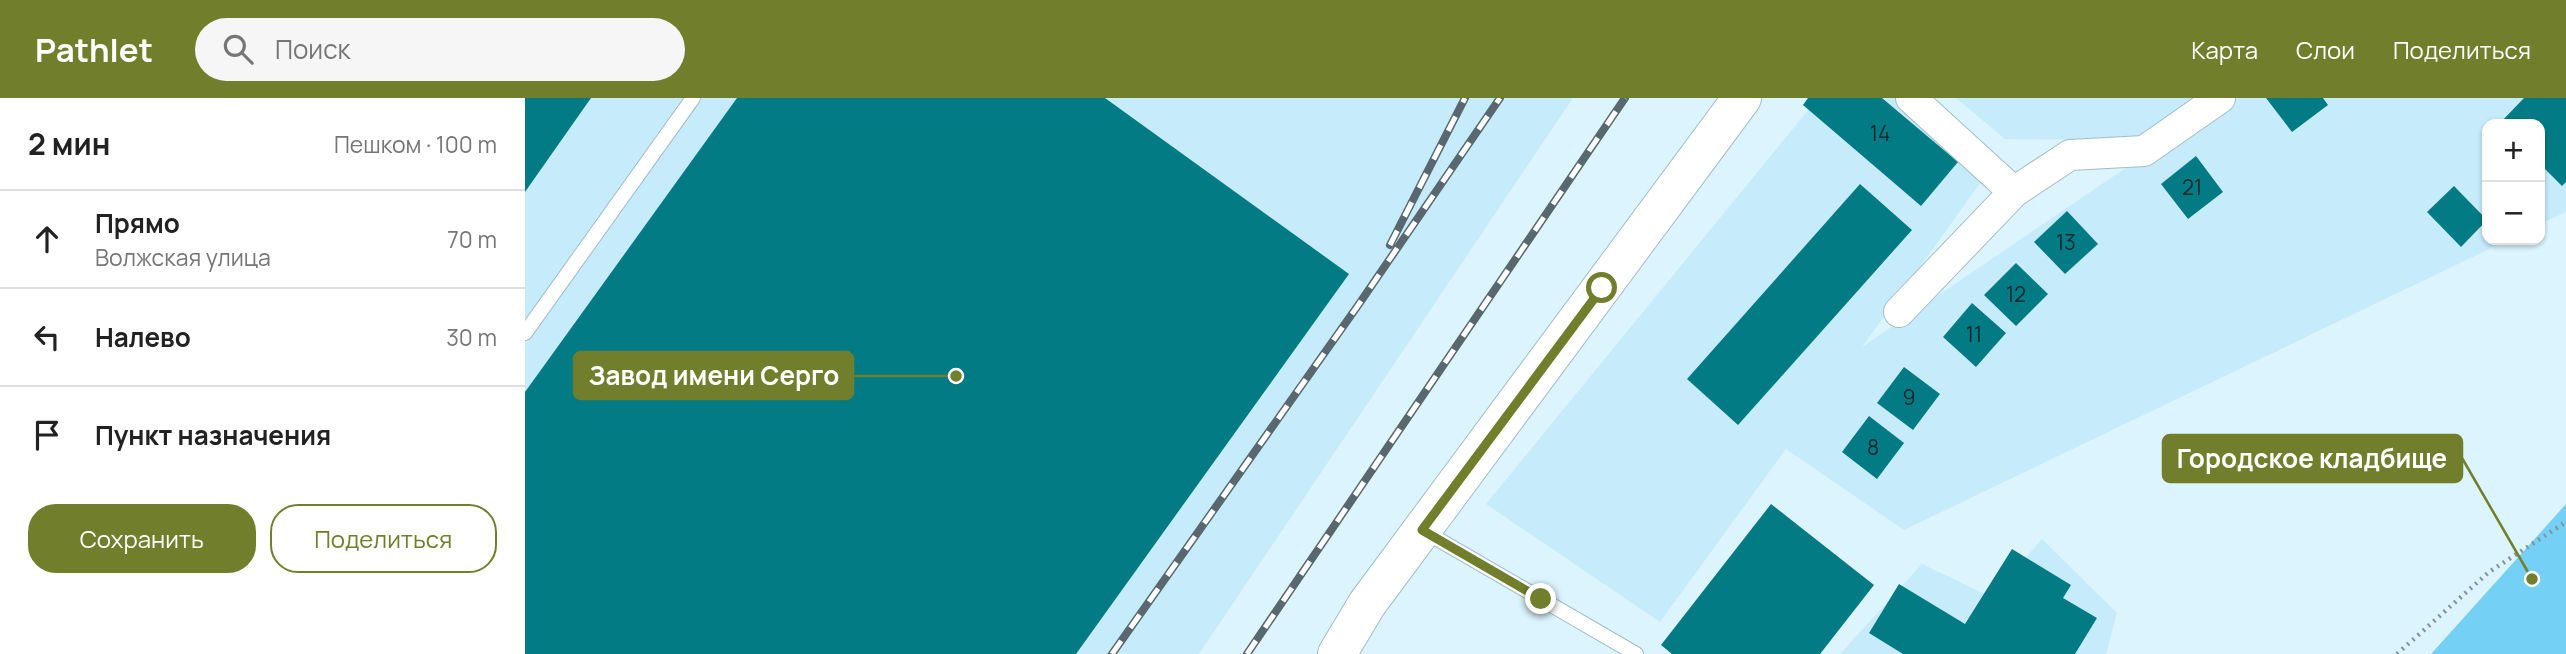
<!DOCTYPE html>
<html lang="ru">
<meta charset="utf-8">
<style>
:root{--surface:#fff;--page:#f6f6f6;--text:#222;--muted:#767676;--line:#e0e0e0;--accent:#717e2b}
body{margin:0;font-family:Manrope,sans-serif;background:var(--page);color:var(--text)}
.controls{position:absolute;right:21px;top:21px;display:grid;overflow:hidden;border-radius:14px;box-shadow:0 2px 5px #0004}
.controls button{width:63px;height:63px;display:grid;place-items:center;padding:0;border:0;border-bottom:2px solid var(--line);background:var(--surface);color:var(--text);font:35px sans-serif}
.stop{position:absolute;width:21px;height:21px;margin:-16px;border:5px solid #717e2b;border-radius:50%;background:#fff}
.stop.end{background:#717e2b;border-color:#fff;box-shadow:0 2px 7px #0008}
.list{margin:0;padding:0;list-style:none}
h2{display:flex;justify-content:space-between;align-items:center;height:91px;margin:0;padding:0 28px;font-size:30px}
h2 small{font-size:23px;font-weight:400;color:var(--muted)}
.list li{display:grid;grid-template-columns:46px 1fr auto;gap:21px;align-items:center;box-sizing:border-box;height:98px;padding:0 28px;border-top:2px solid var(--line)}
.list b{display:block;font-size:26px;white-space:nowrap}
.list p{margin:0;font-size:23px;white-space:nowrap;color:var(--muted)}
.list em{font-size:23px;font-style:normal;color:var(--muted)}
.actions{display:flex;gap:14px;padding:21px 28px}
.actions a{flex:1;padding:16px 0;border:2px solid var(--accent);border-radius:28px;text-align:center;font-size:24px;color:var(--accent)}
.actions .main{background:var(--accent);color:#fff}
.icon{flex:none;width:38px;height:38px;fill:none;stroke:currentColor;stroke-width:2;stroke-linecap:round;stroke-linejoin:round}
.map{position:relative;flex:none;width:2041px;height:556px;overflow:hidden}
header{display:flex;align-items:center;gap:42px;box-sizing:border-box;height:98px;padding:0 35px;background:var(--accent);color:#fff}
header strong{font-size:33px}
nav{display:flex;gap:38px;margin-inline-start:auto;font-size:24px}
.search{width:490px;height:63px;background:var(--page);display:flex;align-items:center;gap:18px;box-sizing:border-box;padding:0 24px;border-radius:38px;color:var(--muted);font-size:26px}
main{display:flex}
aside{flex:1;background:var(--surface)}
.map>svg:first-child{display:block}
.built{fill:#c6ebfb}
.green{fill:#74d0f4}
.building{fill:#037b84}
.lines{fill:none;stroke-linecap:round;stroke-linejoin:round}
.service-casing{stroke:#a1bdc9;stroke-width:16}
.minor-casing{stroke:#a1bdc9;stroke-width:32}
.primary-casing{stroke:#a1bdc9;stroke-width:40}
.path{stroke:#82949a;stroke-width:4.5;stroke-dasharray:2 5;stroke-linecap:butt}
.service{stroke:#fff;stroke-width:14}
.minor{stroke:#fff;stroke-width:30}
.primary{stroke:#fff;stroke-width:38}
.rail-casing{stroke:#59686e;stroke-width:8}
.rail{stroke:#fff;stroke-width:5;stroke-dasharray:16;stroke-linecap:butt}
.route{stroke:#717e2b;stroke-width:9}
.labels{text-anchor:middle;stroke-width:6;stroke-linejoin:round;paint-order:stroke}
.number-label{font-size:21px;fill:#04292e}
.leader{fill:none;stroke:#717e2b;stroke-width:2.5}
.callout-dot{fill:#717e2b;stroke:#fff;stroke-width:2.5}
.callout{fill:#717e2b;stroke:#717e2b;stroke-width:2.5}
.callout-label{font-size:26px;text-anchor:middle;font-weight:bold;fill:#fff}
</style>
<header>
<strong>Pathlet</strong>
<div class="search"><svg class="icon" aria-label="search" viewBox="0 0 24 24"><circle cx="10" cy="10" r="6"/><path d="M15 15l6 6"/></svg>Поиск</div>
<nav><a>Карта</a><a>Слои</a><a>Поделиться</a></nav>
</header>
<main>
<aside>
<h2>2 мин<small>Пешком · 100 m</small></h2>
<ul class="list">
<li><svg class="icon" aria-label="ahead" viewBox="0 0 24 24"><path d="M12 20V5M6 11l6-6 6 6"/></svg><div><b>Прямо</b><p>Волжская улица</p></div><em>70 m</em></li>
<li><svg class="icon" aria-label="left" viewBox="0 0 24 24"><path d="M17 20v-9H6M10 6l-5 5 5 5"/></svg><div><b>Налево</b></div><em>30 m</em></li>
<li><svg class="icon" aria-label="arrive" viewBox="0 0 24 24"><path d="M6 21V4h12l-3 4 3 4H6"/></svg><div><b>Пункт назначения</b></div></li>
</ul>
<div class="actions"><a class="main">Сохранить</a><a>Поделиться</a></div>
</aside>
<div class="map">
<svg width="2041" height="556" viewBox="0 0 2041 556">
<rect width="100%" height="100%" fill="#dcf4fd"/>
<g class="built">
<path d="M0,0H1048L674,556H0Z"/>
<path d="M1293,0H1369L1464,73L1337,249L1642,42L1480,41L1431,0H2041V114L2015,126V26H1962V142H1983L1379,432L1261,351L1135,524L961,406Z"/>
<path d="M1517,441L1592,515L1581,556H1315L1397,466L1466,499Z"/>
</g>
<path class="green" d="M2041,406V556H1906Z"/>
<g class="building">
<path d="M0,0H66L0,94Z"/>
<path d="M212,0H580L824,176L551,556H0V294Z"/>
<path d="M1283,0H1357L1433,64L1396,108L1278,7Z"/>
<path d="M1741,0H1798L1803,7L1767,34Z"/>
<path d="M1999,0H2041V84L2037,88L2015,66V26H1974Z"/>
<path d="M1671,58L1698,94L1663,121L1636,86Z"/>
<path d="M1335,86L1387,132L1213,327L1162,281Z"/>
<path d="M1929,88L1962,122L1936,149L1902,114Z"/>
<path d="M1542,113L1573,146L1540,176L1509,144Z"/>
<path d="M1491,165L1523,196L1491,228L1459,197Z"/>
<path d="M1447,205L1481,235L1451,269L1418,239Z"/>
<path d="M1379,269L1415,296L1388,332L1352,305Z"/>
<path d="M1344,318L1379,345L1352,381L1317,354Z"/>
<path d="M1246,406L1349,487L1295,556H1147L1136,547Z"/>
<path d="M1487,451L1546,487L1538,500L1572,520L1550,556H1378L1344,535L1374,486L1440,526Z"/>
</g>
<g class="lines">
<g class="service-casing">
<g id="service">
<path d="M0,235L168,0"/>
<path d="M897,432L1111,556"/>
</g>
</g>
<g class="minor-casing">
<g id="minor">
<path d="M1386,0L1489,94"/>
<path d="M1374,214L1489,94L1545,57L1619,53L1695,0"/>
</g>
</g>
<g class="primary-casing">
<path id="primary" d="M812,556L842,506L1217,0"/>
</g>
<path class="path" d="M1872,556L1964,474L2041,424"/>
<use href="#service" class="service"/>
<use href="#minor" class="minor"/>
<use href="#primary" class="primary"/>
<g class="rail-casing">
<g id="rail">
<path d="M865,147L940,0"/>
<path d="M587,556L834,206L975,0"/>
<path d="M722,556L1100,0"/>
</g>
</g>
<use href="#rail" class="rail"/>
</g>
<g class="lines">
<path class="route" d="M1016,501L897,432L1077,190"/>
</g>
<g class="labels">
<g class="number-label">
<text x="1355" y="43">14</text>
<text x="1667" y="97">21</text>
<text x="1541" y="152">13</text>
<text x="1491" y="204">12</text>
<text x="1449" y="244">11</text>
<text x="1384" y="307">9</text>
<text x="1348" y="357">8</text>
</g>
</g>
<path class="leader" d="M431 278L328 278M2007 481L1937 360"/>
<g class="callout-dot">
<circle cx="431" cy="278" r="7"/>
<circle cx="2007" cy="481" r="7"/>
</g>
<g class="callout">
<rect x="49" y="254" width="279" height="47" rx="7"/>
<rect x="1638" y="337" width="299" height="47" rx="7"/>
</g>
<g class="callout-label">
<text x="189" y="287">Завод имени Серго</text>
<text x="1787" y="370">Городское кладбище</text>
</g>
</svg>
<div class="controls">
<button>+</button>
<button>−</button>
</div>
<div class="stop" style="left:1077px;top:190px"></div>
<div class="stop end" style="left:1016px;top:501px"></div>
</div>
</main>
